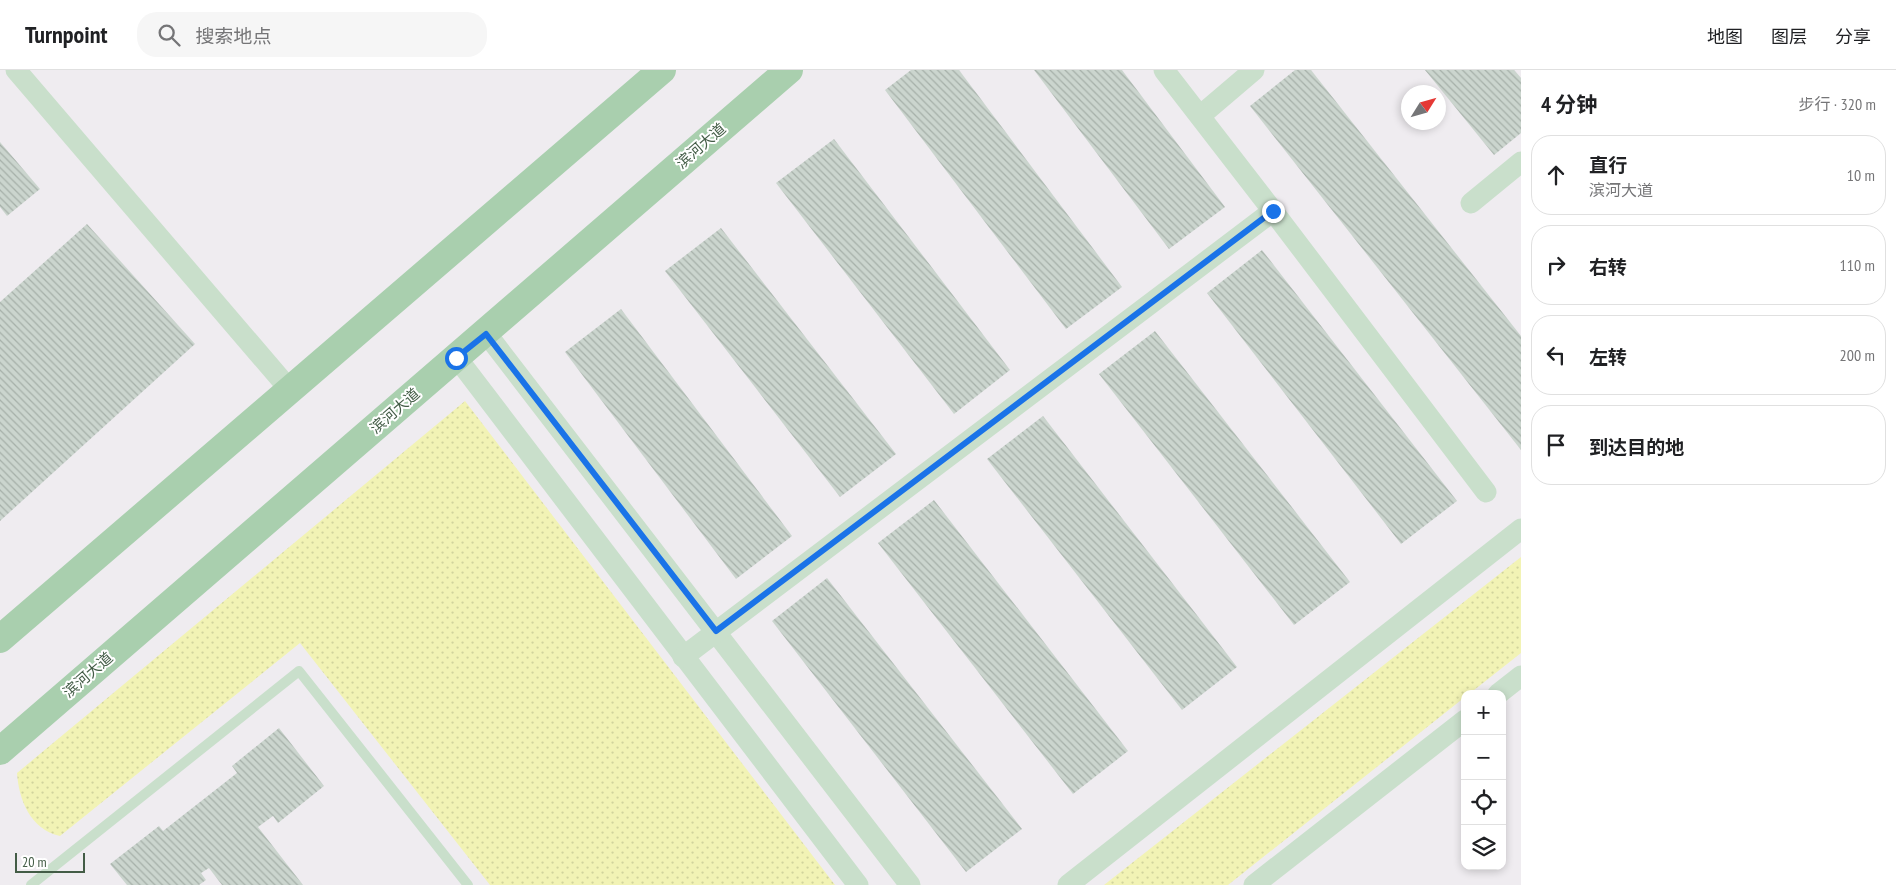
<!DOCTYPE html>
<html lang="zh">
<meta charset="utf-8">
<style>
:root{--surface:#fff;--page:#f6f6f6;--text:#202124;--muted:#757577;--line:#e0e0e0}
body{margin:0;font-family:"PT Sans Narrow","Noto Sans SC",sans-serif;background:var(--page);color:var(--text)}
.controls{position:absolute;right:15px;bottom:15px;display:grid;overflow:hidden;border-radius:10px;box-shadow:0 2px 8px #0003}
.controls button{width:45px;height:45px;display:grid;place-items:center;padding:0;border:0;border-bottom:1px solid var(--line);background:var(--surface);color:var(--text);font:25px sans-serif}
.compass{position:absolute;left:1401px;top:15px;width:45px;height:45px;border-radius:50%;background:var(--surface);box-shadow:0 2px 8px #0003;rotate:53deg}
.scale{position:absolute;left:15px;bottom:12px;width:70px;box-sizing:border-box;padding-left:5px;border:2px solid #435c46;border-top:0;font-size:14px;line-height:18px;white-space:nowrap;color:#435c46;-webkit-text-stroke:4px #fff;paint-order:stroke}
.stop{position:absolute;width:15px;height:15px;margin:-11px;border:4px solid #1a73e8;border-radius:50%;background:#fff}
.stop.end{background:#1a73e8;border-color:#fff;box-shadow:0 1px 5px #0008}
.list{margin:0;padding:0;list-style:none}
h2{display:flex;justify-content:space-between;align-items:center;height:65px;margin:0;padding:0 20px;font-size:21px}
h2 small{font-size:16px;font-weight:400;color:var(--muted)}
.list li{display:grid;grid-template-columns:32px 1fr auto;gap:15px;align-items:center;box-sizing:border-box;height:80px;margin:0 10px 10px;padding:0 10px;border:1px solid var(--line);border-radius:20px}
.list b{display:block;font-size:19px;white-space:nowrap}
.list p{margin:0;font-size:16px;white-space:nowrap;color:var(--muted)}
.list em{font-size:16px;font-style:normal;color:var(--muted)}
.icon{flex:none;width:28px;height:28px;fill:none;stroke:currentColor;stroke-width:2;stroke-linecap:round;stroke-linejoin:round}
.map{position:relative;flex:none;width:1521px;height:815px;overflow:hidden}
header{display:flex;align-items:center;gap:30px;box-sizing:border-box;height:70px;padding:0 25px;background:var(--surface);border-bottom:1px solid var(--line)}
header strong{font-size:24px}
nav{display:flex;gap:28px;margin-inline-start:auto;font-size:18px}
.search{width:350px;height:45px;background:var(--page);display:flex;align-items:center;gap:12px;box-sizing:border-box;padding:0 18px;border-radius:20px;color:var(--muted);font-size:19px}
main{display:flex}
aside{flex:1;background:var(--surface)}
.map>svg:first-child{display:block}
.grass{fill:url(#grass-dots)}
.building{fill:url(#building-back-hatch)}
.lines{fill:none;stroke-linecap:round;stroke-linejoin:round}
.lane{stroke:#c9dfcb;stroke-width:10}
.street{stroke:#c9dfcb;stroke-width:21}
.primary{stroke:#a9cfae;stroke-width:28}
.route{stroke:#1a73e8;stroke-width:6}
.labels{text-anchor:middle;stroke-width:4;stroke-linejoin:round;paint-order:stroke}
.street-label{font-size:15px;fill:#435c46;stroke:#fff}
</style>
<header>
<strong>Turnpoint</strong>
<div class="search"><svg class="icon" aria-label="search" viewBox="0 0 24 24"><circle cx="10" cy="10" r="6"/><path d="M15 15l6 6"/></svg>搜索地点</div>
<nav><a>地图</a><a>图层</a><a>分享</a></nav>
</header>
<main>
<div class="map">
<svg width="1521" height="815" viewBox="0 0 1521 815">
<defs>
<pattern id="grass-dots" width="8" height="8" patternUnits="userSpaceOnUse" patternTransform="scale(1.25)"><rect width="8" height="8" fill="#f2f3b5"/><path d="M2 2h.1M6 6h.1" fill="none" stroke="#d1d39d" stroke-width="1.8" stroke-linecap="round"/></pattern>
<pattern id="building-back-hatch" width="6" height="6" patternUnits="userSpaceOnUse" patternTransform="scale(1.25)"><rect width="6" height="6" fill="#cbd5ce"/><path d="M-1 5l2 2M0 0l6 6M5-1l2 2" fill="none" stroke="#a6b0a9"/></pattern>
</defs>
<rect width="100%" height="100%" fill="#efecf0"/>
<g class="grass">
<path d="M465,331L835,815H490L300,573L60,766C30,759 19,730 17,703Z"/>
<path d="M1521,487V583L1469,624H1465V627L1228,815H1104Z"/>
</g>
<g class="building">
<path d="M911,0H959L1122,217L1066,259L885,20Z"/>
<path d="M1034,0H1122L1225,137L1169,179Z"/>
<path d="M1295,0H1311L1521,266V380L1250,36Z"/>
<path d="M1425,0H1514L1521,8V63L1494,85Z"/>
<path d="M834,69L1010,300L954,344L776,113Z"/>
<path d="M0,72L40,119L7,146L0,137Z"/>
<path d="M87,154L195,274L0,451V232Z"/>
<path d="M721,158L896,384L840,427L665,201Z"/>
<path d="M1262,180L1457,431L1401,474L1207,223Z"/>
<path d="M621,239L792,466L736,509L565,282Z"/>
<path d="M1155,261L1350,512L1294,555L1099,304Z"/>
<path d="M1043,346L1237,597L1182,640L987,389Z"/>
<path d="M934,430L1128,681L1073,724L878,473Z"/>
<path d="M827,508L1022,759L966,802L772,551Z"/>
<path d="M279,658L324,716L278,753L273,746L258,757L303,815H222L209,798L201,803L206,810L199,815H127L110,794L159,756L163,761L237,703L232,696Z"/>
</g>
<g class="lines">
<path class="lane" d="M31,815L299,601L468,815"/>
<g class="street">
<path d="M16,0L290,320"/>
<path d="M1200,46L1254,0"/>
<path d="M1471,133L1521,92"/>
<path d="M1273,141L1486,422"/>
<path d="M486,263L910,815"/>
<path d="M457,288L858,815"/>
<path d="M683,587L1273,141L1164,0"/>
<path d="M1498,624L1521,606"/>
<path d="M1068,815L1521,459"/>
<path d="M1254,815L1465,650"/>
</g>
<g class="primary">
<path d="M0,569L662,0"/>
<path d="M0,681L789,0"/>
</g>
</g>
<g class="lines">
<path class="route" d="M456,288L486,264L716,561L1273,141"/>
</g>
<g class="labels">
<g class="street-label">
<text transform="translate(701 76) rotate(-41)" y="5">滨河大道</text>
<text transform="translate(395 341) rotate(-41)" y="5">滨河大道</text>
<text transform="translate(88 605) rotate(-41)" y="5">滨河大道</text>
</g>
</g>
</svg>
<div class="controls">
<button>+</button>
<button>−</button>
<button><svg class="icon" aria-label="locate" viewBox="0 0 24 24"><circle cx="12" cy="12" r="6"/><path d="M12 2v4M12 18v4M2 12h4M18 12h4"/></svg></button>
<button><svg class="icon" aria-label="layers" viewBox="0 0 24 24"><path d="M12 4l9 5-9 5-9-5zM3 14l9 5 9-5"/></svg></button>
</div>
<svg class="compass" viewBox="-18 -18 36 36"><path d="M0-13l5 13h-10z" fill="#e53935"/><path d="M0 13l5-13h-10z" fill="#757577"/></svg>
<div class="scale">20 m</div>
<div class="stop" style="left:456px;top:288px"></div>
<div class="stop end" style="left:1273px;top:141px"></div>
</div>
<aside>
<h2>4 分钟<small>步行 · 320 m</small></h2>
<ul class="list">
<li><svg class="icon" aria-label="ahead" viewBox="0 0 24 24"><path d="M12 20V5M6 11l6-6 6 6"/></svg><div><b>直行</b><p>滨河大道</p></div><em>10 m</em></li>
<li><svg class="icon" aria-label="right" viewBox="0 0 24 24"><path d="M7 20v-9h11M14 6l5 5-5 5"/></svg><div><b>右转</b></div><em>110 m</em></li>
<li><svg class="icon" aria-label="left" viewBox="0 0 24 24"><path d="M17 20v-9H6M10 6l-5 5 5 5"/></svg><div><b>左转</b></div><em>200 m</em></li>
<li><svg class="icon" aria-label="arrive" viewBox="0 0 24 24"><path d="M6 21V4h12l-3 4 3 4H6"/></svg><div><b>到达目的地</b></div></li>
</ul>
</aside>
</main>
